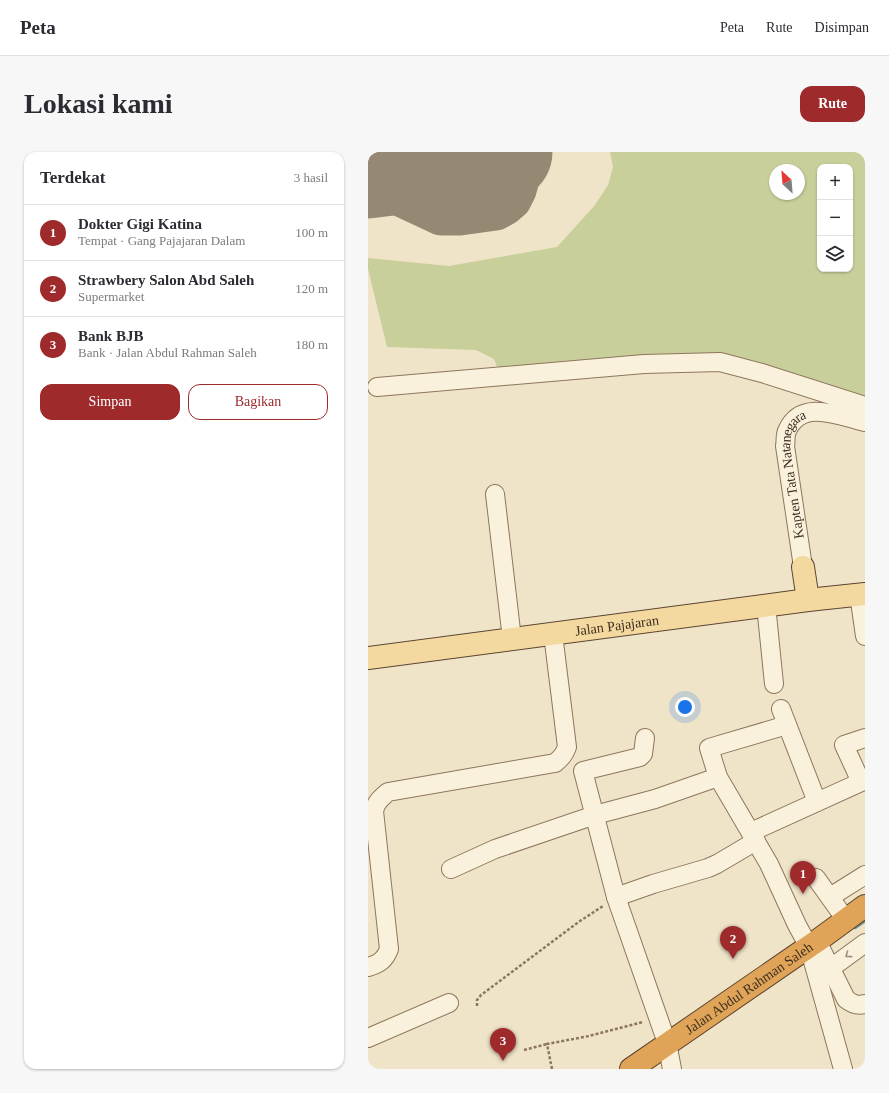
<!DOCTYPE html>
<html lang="id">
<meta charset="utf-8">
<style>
:root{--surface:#fff;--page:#f7f7f7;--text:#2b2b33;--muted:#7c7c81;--line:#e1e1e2;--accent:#9e2a2b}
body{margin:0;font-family:"Times New Roman",serif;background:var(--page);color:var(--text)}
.controls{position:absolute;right:12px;top:12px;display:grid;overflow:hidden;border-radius:8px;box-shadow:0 1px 3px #0004}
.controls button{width:36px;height:36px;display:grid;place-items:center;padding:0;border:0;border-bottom:1px solid var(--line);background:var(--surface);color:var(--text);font:20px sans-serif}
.compass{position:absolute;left:401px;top:12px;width:36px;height:36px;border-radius:50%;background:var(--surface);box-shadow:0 1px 3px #0004;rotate:334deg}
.you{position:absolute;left:317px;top:555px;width:14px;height:14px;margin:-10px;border:3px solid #fff;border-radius:50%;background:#1a73e8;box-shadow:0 0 0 6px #1a73e833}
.badge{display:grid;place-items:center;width:26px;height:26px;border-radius:50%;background:var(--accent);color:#fff;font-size:13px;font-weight:700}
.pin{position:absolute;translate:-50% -33px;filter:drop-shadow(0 1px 2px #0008)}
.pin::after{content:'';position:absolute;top:21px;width:14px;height:12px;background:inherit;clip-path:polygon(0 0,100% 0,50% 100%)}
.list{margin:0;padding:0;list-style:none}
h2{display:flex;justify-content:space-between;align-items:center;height:52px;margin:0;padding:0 16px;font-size:17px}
h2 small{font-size:13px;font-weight:400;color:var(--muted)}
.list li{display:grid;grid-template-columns:26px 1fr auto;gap:12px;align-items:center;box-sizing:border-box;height:56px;padding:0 16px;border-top:1px solid var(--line)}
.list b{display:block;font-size:15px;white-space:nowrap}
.list p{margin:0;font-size:13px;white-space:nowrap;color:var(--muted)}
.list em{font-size:13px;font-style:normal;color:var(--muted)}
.actions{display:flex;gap:8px;padding:12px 16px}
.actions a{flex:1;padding:9px 0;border:1px solid var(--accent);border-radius:12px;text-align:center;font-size:14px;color:var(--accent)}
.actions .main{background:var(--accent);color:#fff}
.icon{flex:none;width:22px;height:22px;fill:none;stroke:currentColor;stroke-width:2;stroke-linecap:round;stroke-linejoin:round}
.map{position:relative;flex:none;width:497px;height:917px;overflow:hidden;border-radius:12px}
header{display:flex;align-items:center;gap:24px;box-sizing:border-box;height:56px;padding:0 20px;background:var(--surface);border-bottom:1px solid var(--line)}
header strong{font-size:19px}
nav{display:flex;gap:22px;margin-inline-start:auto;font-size:14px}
.intro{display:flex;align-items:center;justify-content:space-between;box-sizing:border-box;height:96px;padding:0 24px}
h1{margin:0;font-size:28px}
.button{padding:10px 18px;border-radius:12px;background:var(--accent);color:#fff;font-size:14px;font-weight:700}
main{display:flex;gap:24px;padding:0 24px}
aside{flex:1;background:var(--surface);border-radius:12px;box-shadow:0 1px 3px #0004}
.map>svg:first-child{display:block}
.green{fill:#c9cf9b;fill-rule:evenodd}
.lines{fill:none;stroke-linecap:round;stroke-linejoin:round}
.stream{stroke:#6f938a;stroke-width:4.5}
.taxiway{stroke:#968974;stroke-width:39}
.runway{stroke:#968974;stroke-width:99}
.minor-casing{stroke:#8d765c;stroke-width:20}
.major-casing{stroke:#5b4430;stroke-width:24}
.highway-casing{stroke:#5b4430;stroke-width:24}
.path{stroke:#8d765c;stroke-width:2.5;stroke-dasharray:3 2;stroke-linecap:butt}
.minor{stroke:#faf1dc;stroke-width:18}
.major{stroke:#f3d9a0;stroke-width:22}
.highway{stroke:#e0a458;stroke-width:22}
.oneway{stroke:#9c907e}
.labels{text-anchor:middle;stroke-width:3;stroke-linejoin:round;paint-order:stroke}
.street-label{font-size:14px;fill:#3d2e20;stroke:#f7eed8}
</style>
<header>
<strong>Peta</strong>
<nav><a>Peta</a><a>Rute</a><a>Disimpan</a></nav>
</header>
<div class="intro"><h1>Lokasi kami</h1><a class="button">Rute</a></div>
<main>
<aside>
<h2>Terdekat<small>3 hasil</small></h2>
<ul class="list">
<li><span class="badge">1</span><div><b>Dokter Gigi Katina</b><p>Tempat · Gang Pajajaran Dalam</p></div><em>100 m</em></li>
<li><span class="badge">2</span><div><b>Strawbery Salon Abd Saleh</b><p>Supermarket</p></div><em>120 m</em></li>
<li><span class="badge">3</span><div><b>Bank BJB</b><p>Bank · Jalan Abdul Rahman Saleh</p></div><em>180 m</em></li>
</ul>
<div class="actions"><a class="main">Simpan</a><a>Bagikan</a></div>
</aside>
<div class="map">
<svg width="497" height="917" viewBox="0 0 497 917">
<rect width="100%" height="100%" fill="#f0e4c8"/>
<path class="green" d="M242,0H497V247L342,201L219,222L133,225L126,207L108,198L19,195L0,117V106L81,114L189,95L227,53L240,33L245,15ZM452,15H482V117H452ZM407,18H431V42H407Z"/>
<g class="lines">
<path class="stream" d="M487,775L497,768"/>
<g class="taxiway">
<path d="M0,15L34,8L51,0"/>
<path d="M0,30L73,64H92L128,59L137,54L144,48L149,38L152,27L153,15L151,0"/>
</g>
<path class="runway" d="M0,17L135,0"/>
<g class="minor-casing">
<g id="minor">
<path d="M9,235L276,212L352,210L394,221L497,254"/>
<path d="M127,342L144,487"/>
<path id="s1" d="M435,415L417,294C418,289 417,283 419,279C433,246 472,264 497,270"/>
<path d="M491,442L497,484"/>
<path d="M398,453L406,532"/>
<path d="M413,557L449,650"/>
<path d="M277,586L275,602L272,605L215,619L248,745L299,891L304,917"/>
<path d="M350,625L341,596L419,573"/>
<path d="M383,680L493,630L476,593L497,586"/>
<path d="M83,717L127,697L227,663L287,647L350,625L401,712L429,773L441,795L475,917"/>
<path d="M448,726L478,768"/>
<path d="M248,745L285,732L340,716L349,712L388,689"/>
<path d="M462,745L497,723"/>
<path d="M449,789L478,847C484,852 489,854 497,852"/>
<path d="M0,815C11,812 17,808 21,797L6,659C8,650 13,646 20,640L187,611C193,606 196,603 199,595L185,482"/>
<path d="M463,816L497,791"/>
<path d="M0,886L81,851"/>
</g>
</g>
<g class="major-casing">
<g id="major">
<path d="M435,415L440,448"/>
<path id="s2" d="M0,506L440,448L497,442"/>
</g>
</g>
<g class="highway-casing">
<g id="highway">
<path id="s3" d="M263,917L449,789L497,754"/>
</g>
</g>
<g class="path">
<path d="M109,854V848L113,843L212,769L235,754"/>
<path d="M156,898L179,892"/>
<path d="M184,917L179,892L221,884L275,870"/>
</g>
<use href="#minor" class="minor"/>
<use href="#major" class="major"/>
<use href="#highway" class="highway"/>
</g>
<defs><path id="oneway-chevron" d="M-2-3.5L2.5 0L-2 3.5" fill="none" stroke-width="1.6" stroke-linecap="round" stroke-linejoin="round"/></defs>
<use class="oneway" href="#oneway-chevron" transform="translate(480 803) rotate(144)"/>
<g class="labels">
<g class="street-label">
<text dy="5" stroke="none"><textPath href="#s1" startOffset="96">Kapten Tata Natanegara</textPath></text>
<text dy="5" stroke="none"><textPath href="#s2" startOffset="251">Jalan Pajajaran</textPath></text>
<text dy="5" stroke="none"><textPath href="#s3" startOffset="143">Jalan Abdul Rahman Saleh</textPath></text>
</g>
</g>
</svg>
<div class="controls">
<button>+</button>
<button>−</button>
<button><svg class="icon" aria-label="layers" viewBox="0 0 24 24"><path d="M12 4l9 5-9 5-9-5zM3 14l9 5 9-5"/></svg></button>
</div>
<svg class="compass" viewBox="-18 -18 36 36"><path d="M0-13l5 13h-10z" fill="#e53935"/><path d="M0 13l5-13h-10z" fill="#7c7c81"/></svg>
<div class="you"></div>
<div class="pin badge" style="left:435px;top:742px">1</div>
<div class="pin badge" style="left:365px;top:807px">2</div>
<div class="pin badge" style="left:135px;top:909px">3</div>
</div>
</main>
